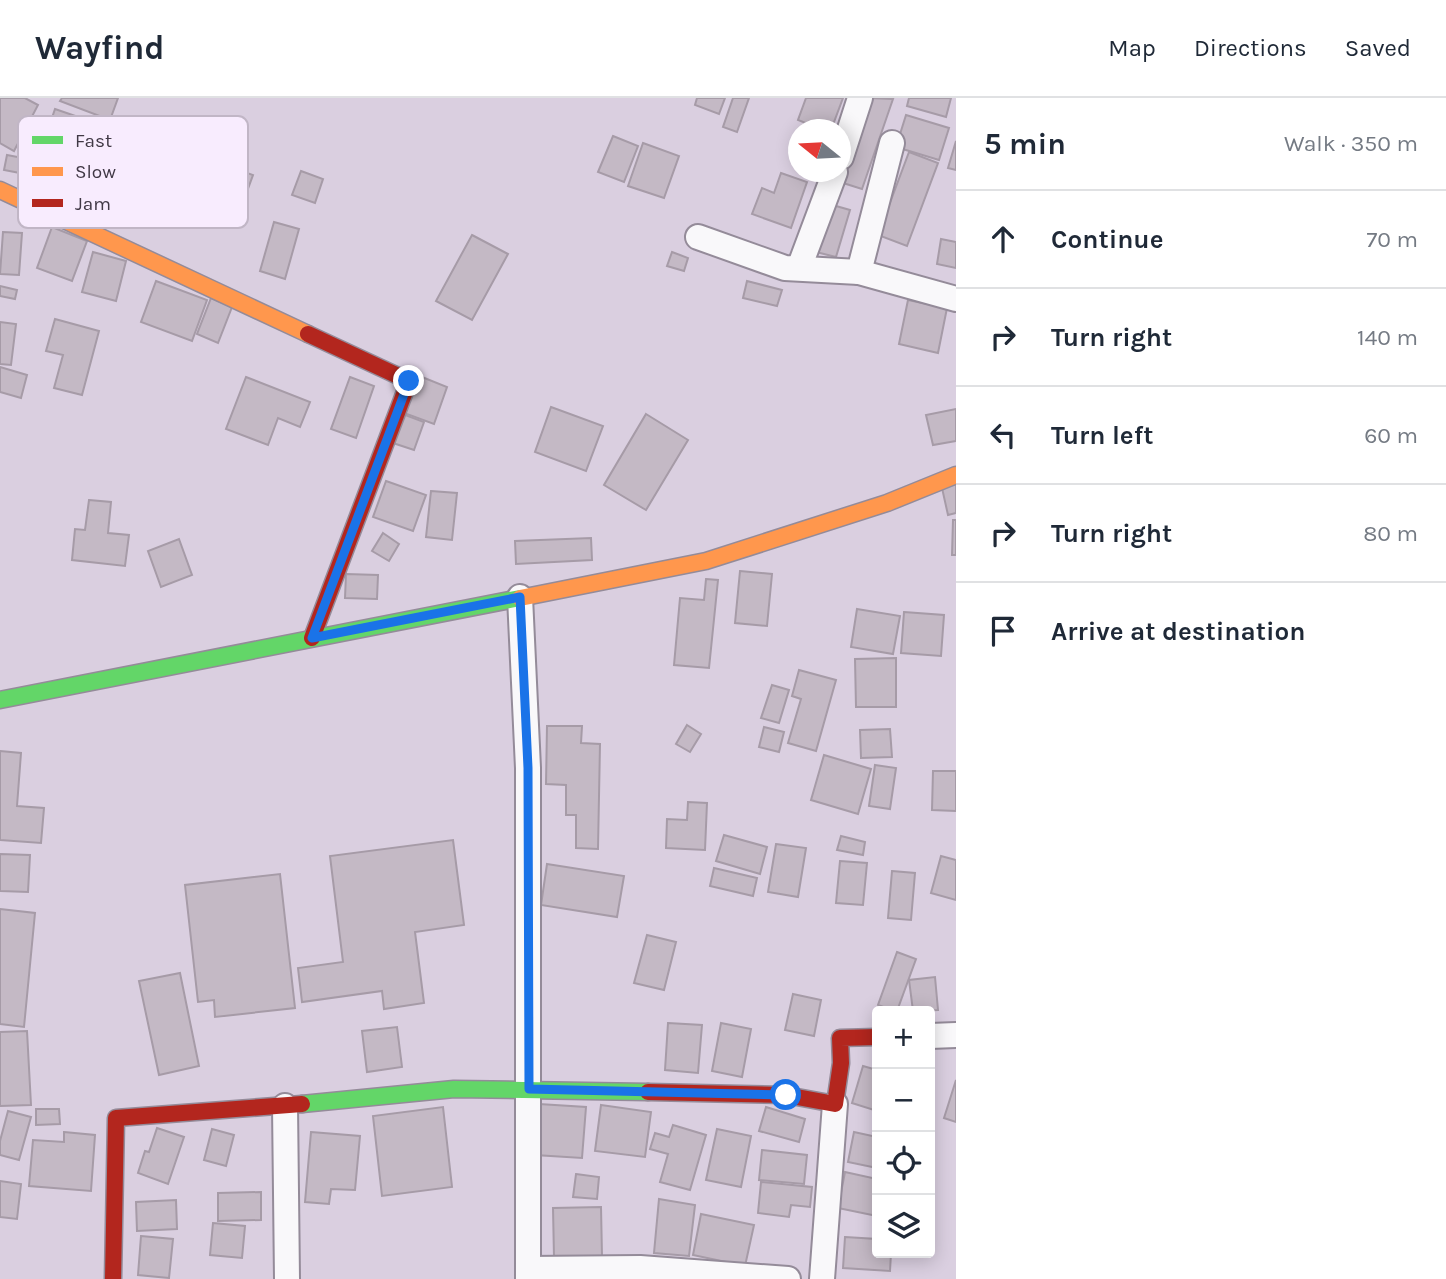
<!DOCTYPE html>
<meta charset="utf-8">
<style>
:root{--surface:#fff;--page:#f2f2f3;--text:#1f2937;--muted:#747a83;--line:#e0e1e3}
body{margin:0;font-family:Karla,sans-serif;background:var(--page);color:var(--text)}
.controls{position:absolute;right:21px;bottom:21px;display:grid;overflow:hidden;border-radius:7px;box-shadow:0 4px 18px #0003}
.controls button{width:63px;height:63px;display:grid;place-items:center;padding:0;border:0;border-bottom:2px solid var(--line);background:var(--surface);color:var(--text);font:35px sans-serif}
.compass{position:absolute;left:788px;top:21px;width:63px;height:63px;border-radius:50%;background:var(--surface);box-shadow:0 4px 18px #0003;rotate:288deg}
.stop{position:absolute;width:21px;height:21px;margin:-16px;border:5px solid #1a73e8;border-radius:50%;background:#fff}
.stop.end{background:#1a73e8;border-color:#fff;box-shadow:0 2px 7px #0008}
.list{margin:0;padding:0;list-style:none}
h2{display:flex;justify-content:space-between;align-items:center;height:91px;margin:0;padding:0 28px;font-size:30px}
h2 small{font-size:23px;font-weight:400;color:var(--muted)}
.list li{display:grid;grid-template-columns:46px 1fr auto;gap:21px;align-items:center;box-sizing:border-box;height:98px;padding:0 28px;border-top:2px solid var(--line)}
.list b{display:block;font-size:26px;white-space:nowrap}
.list em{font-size:23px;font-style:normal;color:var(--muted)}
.icon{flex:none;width:38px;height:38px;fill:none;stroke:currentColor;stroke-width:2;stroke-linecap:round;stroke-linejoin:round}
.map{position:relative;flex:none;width:956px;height:1181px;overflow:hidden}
header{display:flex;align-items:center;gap:42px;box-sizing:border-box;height:98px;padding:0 35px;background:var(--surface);border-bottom:2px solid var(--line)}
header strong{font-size:33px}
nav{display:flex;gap:38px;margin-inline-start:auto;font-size:24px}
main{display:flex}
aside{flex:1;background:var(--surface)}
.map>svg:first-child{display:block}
.building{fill:#c4b9c5;stroke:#a69ba7;stroke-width:2}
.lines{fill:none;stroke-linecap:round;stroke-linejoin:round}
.street-casing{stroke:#948b99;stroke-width:28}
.fast-casing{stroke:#948b99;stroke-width:19}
.slow-casing{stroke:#948b99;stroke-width:19}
.jam-casing{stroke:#948b99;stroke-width:19}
.street{stroke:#f9f8fa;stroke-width:24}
.fast{stroke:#63d668;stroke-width:16}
.slow{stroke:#ff974d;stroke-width:16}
.jam{stroke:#b3261e;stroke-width:16}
.route{stroke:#1a73e8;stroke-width:9}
.key{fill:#f8ecfe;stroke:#c1b6c6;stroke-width:2}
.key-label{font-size:19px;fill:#403845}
</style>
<header>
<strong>Wayfind</strong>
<nav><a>Map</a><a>Directions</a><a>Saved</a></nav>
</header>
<main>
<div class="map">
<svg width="956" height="1181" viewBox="0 0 956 1181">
<rect width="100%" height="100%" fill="#dacfe0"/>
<g class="building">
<path d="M0,0H25L38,7L14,53L0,45Z"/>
<path d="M62,0H118L110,22L60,3Z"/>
<path d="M697,0H725L719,16L695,7Z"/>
<path d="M733,0H749L737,34L723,29Z"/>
<path d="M806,0H843L831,32H823L798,22Z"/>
<path d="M869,0L893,1L862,91L840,84Z"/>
<path d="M909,0H951L946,19L907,8Z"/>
<path d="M55,11L102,27L94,50L85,47L72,83L35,70Z"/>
<path d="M906,17L949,30L939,62L896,49Z"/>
<path d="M613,38L638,48L624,84L598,74Z"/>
<path d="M956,43V72L948,70Z"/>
<path d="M643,45L679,58L664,100L628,88Z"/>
<path d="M909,54L938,65L907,148L878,137Z"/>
<path d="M7,57L23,60L20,75L4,72Z"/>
<path d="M205,60L253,77L242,107L194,90Z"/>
<path d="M301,73L323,81L315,105L292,97Z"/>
<path d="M781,75L807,84L791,130L752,116L762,90L774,95Z"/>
<path d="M829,106L850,112L836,159L816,154Z"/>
<path d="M274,124L299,131L285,181L260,173Z"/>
<path d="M52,129L87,143L72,183L37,170Z"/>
<path d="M3,134L22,135L19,177L0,176Z"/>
<path d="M472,137L508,156L472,222L436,203Z"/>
<path d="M941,141L956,144V170L937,166Z"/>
<path d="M93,154L126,163L116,203L82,194Z"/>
<path d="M672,154L688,160L684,173L667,168Z"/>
<path d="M156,183L207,202L192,243L141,224Z"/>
<path d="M747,183L782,192L777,208L743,200Z"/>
<path d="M0,188L17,192L15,201L0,198Z"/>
<path d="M211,200L232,209L218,245L197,236Z"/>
<path d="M908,202L947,210L938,255L899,246Z"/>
<path d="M55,221L99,233L82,297L54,290L63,257L46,253Z"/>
<path d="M0,224L16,226L11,267L0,266Z"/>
<path d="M0,269L27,277L21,300L0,294Z"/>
<path d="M417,277L447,289L434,326L404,315Z"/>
<path d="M246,279L310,304L300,329L278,320L268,347L226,331Z"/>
<path d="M350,279L374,288L356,340L331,331Z"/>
<path d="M551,309L603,328L586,373L535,354Z"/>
<path d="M956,311V343L933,347L926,317Z"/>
<path d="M400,315L424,324L414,352L390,344Z"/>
<path d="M646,316L688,342L646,412L604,387Z"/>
<path d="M386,383L426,397L413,433L373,419Z"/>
<path d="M956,386V415L948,417L942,390Z"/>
<path d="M431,393L457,395L452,442L426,439Z"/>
<path d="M89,402L111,404L108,435L129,437L125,468L72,462L75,431L85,432Z"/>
<path d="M953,422H956V457H952Z"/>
<path d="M383,435L399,446L389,463L372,453Z"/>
<path d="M591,440L592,462L516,466L515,443Z"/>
<path d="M179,441L192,477L161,489L148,453Z"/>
<path d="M740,473L772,476L767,528L735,525Z"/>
<path d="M346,476L378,477L377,501L345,500Z"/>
<path d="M706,481L718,482L709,570L674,567L680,500L704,502Z"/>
<path d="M857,511L900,518L893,556L851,549Z"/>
<path d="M904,514L944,517L941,558L901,555Z"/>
<path d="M896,560V609H856L855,561Z"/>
<path d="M799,572L836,582L816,653L788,645L801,601L792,598Z"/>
<path d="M772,587L789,592L779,625L761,620Z"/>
<path d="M687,627L701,636L690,654L676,646Z"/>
<path d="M547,628H582L581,645L600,646L598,751L576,750V717H566V687L546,686Z"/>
<path d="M764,629L784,634L779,654L759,649Z"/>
<path d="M890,631L892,659L861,660L860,632Z"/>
<path d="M0,653L21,655L17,708L44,710L41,745L0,742Z"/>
<path d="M824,657L871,671L858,716L811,702Z"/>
<path d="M875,667L896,670L890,711L869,708Z"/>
<path d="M933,673H956V713L932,712Z"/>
<path d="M688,704L707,705L705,752L666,750L667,721L687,722Z"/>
<path d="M724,737L767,749L760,776L716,763Z"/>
<path d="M841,738L865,744L863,757L837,752Z"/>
<path d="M453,742L464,827L415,834L424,905L384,911L382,893L302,904L298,870L343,864L330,758Z"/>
<path d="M776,746L806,750L798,799L768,794Z"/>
<path d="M0,756L30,757L28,794L0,793Z"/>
<path d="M941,758L956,762V802L931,795Z"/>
<path d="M840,763L867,765L863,807L836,805Z"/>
<path d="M547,766L624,778L617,819L541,807Z"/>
<path d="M714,770L757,780L753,798L710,788Z"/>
<path d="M892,773L915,775L911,822L888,820Z"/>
<path d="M280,776L295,910L215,919L214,902L198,904L185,787Z"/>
<path d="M0,811L35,815L24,929L0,926Z"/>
<path d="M647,837L676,844L664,892L634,885Z"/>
<path d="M897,854L916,861L897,913H894L878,907Z"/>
<path d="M180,875L199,968L159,977L139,883Z"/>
<path d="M935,879L938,912L913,913L909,882Z"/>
<path d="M793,896L821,902L814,938L785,932Z"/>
<path d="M668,925L702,927L698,975L665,972Z"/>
<path d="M721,925L751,931L742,979L712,973Z"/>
<path d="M397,929L402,969L367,974L362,933Z"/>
<path d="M27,933L31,1007L0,1008V934Z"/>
<path d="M863,968L877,972V1013L852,1005Z"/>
<path d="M956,982V1024L944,1020Z"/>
<path d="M539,1006L586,1009L582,1060L535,1057Z"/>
<path d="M601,1007L651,1014L645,1059L595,1053Z"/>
<path d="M443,1009L452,1089L382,1098L373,1018Z"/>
<path d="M766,1009L805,1021L799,1044L759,1033Z"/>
<path d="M36,1011H59L60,1026L36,1027Z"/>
<path d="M8,1013L31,1019L19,1062L0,1057V1043Z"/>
<path d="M673,1027L706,1037L690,1092L660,1084L668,1056L650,1051L655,1035L669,1039Z"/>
<path d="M157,1030L184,1039L168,1086L138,1075L145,1053L149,1054Z"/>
<path d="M212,1031L234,1037L226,1068L204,1062Z"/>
<path d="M717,1031L751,1038L741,1089L706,1082Z"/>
<path d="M64,1034L95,1037L91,1093L29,1088L33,1042L64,1044Z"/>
<path d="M311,1034L360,1038L355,1092L331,1091L329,1106L305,1104Z"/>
<path d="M854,1034L877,1039V1070L848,1064Z"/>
<path d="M762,1052L807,1057L804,1086L759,1082Z"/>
<path d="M845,1074L877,1081V1118L838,1110Z"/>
<path d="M576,1076L599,1079L597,1101L573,1099Z"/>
<path d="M0,1083L21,1086L17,1121L0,1119Z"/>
<path d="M761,1084L812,1089L810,1109L791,1107L789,1119L758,1115Z"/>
<path d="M261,1094V1122L218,1123V1095Z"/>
<path d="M659,1101L695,1107L689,1158L654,1155Z"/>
<path d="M176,1102L177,1131L137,1133L136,1104Z"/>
<path d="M601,1109L602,1158L554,1159L553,1110Z"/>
<path d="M701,1116L754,1127L745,1168L693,1157Z"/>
<path d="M213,1125L245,1128L242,1160L210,1157Z"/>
<path d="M141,1138L173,1141L169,1180L138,1177Z"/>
<path d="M845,1139L877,1141V1155H891L890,1173L843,1170Z"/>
</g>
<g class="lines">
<g class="street-casing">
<g id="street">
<path d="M892,45L859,174L956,201"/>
<path d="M841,59L860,0"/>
<path d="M698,139L785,170L859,174"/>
<path d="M799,170L835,74"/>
<path d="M520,499L528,670V1181"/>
<path d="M930,938L956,937"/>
<path d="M285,1008L287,1181"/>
<path d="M528,1171L640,1170L788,1181"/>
<path d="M822,1181L835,1006"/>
</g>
</g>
<g class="fast-casing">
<g id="fast">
<path d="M0,602L520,500"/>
<path d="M302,1006L454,991L648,994"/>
</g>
</g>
<g class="slow-casing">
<g id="slow">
<path d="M0,92L308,236"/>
<path d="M520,500L706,463L887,405L956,377"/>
</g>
</g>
<g class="jam-casing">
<g id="jam">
<path d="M308,236L409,283L312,540"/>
<path d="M648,994L786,997L835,1006L841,965L840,940L877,939"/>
<path d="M113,1181L116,1020L302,1006"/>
</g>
</g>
<use href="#street" class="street"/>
<use href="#fast" class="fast"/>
<use href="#slow" class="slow"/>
<use href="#jam" class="jam"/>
</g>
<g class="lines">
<path class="route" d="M409,283L312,540L520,499L528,670L529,991L786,997"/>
</g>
<rect x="18" y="18" width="230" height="112" rx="10" class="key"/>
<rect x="32" y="38" width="31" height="8" fill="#63d668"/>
<rect x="32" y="69" width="31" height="9" fill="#ff974d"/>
<rect x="32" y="101" width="31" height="8" fill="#b3261e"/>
<g class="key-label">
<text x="75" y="49">Fast</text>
<text x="75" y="80">Slow</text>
<text x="75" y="112">Jam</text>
</g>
</svg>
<div class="controls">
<button>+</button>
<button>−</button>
<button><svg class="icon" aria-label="locate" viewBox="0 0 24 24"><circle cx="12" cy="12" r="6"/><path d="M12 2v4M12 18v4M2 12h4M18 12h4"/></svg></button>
<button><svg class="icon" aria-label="layers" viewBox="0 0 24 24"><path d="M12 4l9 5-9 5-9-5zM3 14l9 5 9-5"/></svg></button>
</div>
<svg class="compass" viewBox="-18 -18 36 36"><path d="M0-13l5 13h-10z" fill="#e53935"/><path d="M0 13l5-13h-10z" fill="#747a83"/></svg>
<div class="stop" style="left:786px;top:997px"></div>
<div class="stop end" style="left:409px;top:283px"></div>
</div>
<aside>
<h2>5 min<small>Walk · 350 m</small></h2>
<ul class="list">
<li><svg class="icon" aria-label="ahead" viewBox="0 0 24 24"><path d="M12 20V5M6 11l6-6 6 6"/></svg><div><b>Continue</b></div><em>70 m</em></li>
<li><svg class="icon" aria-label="right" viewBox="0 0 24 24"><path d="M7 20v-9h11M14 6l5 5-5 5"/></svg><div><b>Turn right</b></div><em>140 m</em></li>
<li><svg class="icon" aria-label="left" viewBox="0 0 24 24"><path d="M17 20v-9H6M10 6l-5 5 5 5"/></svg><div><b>Turn left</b></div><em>60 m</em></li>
<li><svg class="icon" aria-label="right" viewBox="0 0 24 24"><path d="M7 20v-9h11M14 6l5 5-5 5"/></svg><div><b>Turn right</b></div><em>80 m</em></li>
<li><svg class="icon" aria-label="arrive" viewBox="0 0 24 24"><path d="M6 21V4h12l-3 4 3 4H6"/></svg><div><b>Arrive at destination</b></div></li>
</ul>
</aside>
</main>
